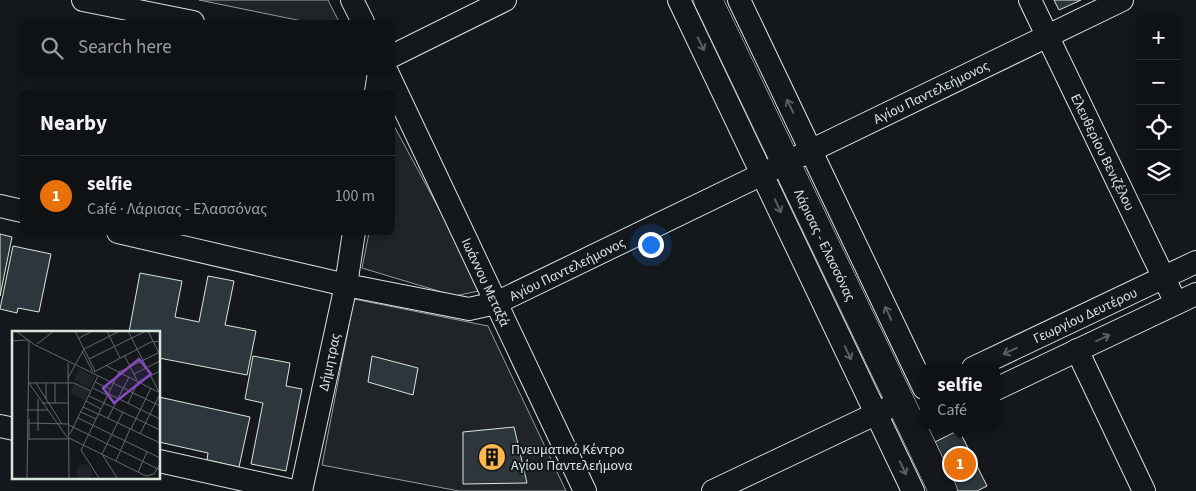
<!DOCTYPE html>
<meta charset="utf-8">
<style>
:root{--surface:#0f1215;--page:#1d2022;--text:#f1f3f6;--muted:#9b9ea0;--line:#2f3234;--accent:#ffb74d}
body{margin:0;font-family:"Source Sans 3",sans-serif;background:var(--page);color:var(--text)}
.controls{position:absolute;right:15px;top:15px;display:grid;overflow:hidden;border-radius:8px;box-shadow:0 2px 12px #0003}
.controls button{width:45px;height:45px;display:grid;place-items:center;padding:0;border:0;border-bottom:1px solid var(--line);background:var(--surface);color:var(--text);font:25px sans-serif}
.you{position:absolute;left:650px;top:244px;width:18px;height:18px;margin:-12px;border:4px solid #fff;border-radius:50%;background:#1a73e8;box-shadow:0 0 0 8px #1a73e833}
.badge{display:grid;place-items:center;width:32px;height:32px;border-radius:50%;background:var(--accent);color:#fff;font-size:16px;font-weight:700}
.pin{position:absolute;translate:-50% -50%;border:2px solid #fff;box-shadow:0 1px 5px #0006}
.popup{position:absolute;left:920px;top:364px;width:80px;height:65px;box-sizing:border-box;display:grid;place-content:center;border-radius:8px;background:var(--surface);filter:drop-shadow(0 1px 4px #0005);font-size:16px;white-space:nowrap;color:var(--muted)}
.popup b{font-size:19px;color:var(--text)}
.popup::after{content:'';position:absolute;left:50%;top:100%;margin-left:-10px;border:10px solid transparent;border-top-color:var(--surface)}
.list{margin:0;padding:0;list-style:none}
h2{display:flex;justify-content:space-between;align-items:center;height:65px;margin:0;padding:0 20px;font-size:21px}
h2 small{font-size:16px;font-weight:400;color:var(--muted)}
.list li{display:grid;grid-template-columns:32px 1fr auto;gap:15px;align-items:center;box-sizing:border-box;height:80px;padding:0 20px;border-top:1px solid var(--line)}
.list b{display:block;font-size:19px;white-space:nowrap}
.list p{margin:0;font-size:16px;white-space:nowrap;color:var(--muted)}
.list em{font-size:16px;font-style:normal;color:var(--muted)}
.icon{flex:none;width:28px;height:28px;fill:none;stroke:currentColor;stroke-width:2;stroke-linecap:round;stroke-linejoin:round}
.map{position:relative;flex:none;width:1196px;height:491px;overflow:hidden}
.search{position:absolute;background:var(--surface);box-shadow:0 2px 12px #0003;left:20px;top:20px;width:375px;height:55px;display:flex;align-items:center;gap:12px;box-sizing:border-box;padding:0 18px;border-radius:8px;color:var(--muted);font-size:19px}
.panel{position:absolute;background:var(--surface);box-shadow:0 2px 12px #0003;left:20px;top:90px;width:375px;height:145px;border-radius:8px}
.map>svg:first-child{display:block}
.green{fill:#202428;stroke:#939e99}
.building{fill:#2c363c;stroke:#d8e6dc}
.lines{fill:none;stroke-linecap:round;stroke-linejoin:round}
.street-casing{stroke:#d8e6dc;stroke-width:24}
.highway-casing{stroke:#d8e6dc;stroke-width:29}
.street{stroke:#14181c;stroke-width:22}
.highway{stroke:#14181c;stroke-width:28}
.oneway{stroke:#59605f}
.labels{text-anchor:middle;stroke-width:4;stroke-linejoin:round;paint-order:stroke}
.street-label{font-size:14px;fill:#d8e6dc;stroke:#14181c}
.poi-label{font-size:14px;fill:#d8e6dc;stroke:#14181c;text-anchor:start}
.inset-road{fill:none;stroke:#626a69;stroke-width:1}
.view{fill:#8948c3;fill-opacity:0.15;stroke:#8948c3;stroke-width:2.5}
.inset-edge{fill:none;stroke:#d8e6dc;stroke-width:2.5}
</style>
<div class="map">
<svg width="1196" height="491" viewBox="0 0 1196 491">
<rect width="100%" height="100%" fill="#14181c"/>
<g class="green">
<path d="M199,0H328L339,22H307Z"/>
<path d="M393,124L483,290L455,296L362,268L369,233L392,232Z"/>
<path d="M354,299L488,326L566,491H459L322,465Z"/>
</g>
<g class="building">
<path d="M1054,0H1081L1059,10Z"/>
<path d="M0,234L12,237L0,296Z"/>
<path d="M13,246L51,254L39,312L18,308L17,313L0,309Z"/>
<path d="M140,273L182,281L175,317L199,322L208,276L234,281L225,325L256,331L247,375L159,358V332H129Z"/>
<path d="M253,356L290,363L286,386L302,389L286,471L251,464L263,403L245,399Z"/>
<path d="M372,356L418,368L413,395L368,382Z"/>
<path d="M159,397L250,417L239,467L207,460L208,453L159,442Z"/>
<path d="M514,427L527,483L463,484V432Z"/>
<path d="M959,430L987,486L977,491H957L935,442Z"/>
</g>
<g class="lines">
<g class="street-casing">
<g id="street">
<path d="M83,0L193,22"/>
<path d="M352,0L363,22"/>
<path d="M679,0L913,491"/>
<path d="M739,0L924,388"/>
<path d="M1030,0L1176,303"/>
<path d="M392,56L505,0"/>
<path d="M387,72L585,491"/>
<path d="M376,92L379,72"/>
<path d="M0,206L22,211"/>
<path d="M118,232L346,285L469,309L496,303L1122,0"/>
<path d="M1077,350L1144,491"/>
<path d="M973,368L1196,262"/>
<path d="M996,389L1196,294"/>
<path d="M0,426L14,429"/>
<path d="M159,461L294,491"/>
<path d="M301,491L346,285L354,232"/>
<path d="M713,491L890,407"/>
</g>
</g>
<g class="highway-casing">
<path id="highway" d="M708,0L943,491"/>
</g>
<use href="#street" class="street"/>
<use href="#highway" class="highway"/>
</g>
<defs><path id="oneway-shaft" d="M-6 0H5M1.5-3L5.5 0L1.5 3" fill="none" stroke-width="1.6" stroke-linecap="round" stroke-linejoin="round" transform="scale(1.25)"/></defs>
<g class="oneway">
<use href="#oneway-shaft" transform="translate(701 44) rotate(64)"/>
<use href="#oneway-shaft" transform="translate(790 106) rotate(-116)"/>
<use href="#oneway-shaft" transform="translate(778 206) rotate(65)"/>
<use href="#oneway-shaft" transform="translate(888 313) rotate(-115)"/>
<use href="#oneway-shaft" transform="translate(1103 338) rotate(-25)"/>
<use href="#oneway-shaft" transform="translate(1010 351) rotate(155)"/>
<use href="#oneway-shaft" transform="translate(848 353) rotate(65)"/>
<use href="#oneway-shaft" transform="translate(903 468) rotate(65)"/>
</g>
<defs>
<g id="building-disc" transform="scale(1.4375)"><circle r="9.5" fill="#ffb74d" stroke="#14181c"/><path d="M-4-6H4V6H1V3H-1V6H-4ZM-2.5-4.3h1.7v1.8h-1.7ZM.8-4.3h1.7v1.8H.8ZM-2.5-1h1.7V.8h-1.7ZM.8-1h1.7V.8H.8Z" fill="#111"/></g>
</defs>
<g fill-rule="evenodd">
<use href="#building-disc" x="492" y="457"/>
</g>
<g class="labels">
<g class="street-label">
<text transform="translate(931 92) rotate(-26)" y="5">Αγίου Παντελεήμονος</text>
<text transform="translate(1103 152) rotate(64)" y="5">Ελευθερίου Βενιζέλου</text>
<text transform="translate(825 245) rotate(64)" y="5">Λάρισας - Ελασσόνας</text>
<text transform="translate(567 269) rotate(-26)" y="5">Αγίου Παντελεήμονος</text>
<text transform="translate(486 282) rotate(65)" y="5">Ιωάννου Μεταξά</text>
<text transform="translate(1085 315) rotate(-25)" y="5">Γεωργίου Δευτέρου</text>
<text transform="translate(329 362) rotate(-78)" y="5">Δήμητρας</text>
</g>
<g class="poi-label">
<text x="511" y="454">Πνευματικό Κέντρο<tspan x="511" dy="16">Αγίου Παντελεήμονα</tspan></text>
</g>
</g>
<g transform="translate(12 331)">
<rect width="148" height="148" fill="#14181c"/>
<path d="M67,38L83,46L78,57L62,49ZM62,52L77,59L72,69L58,62ZM64 141a8 8 0 1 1 16 0a8 8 0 1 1-16 0Z" fill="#202428"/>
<path class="inset-road" d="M4,0L23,14L148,75M63,0L83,40M95,0L108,27M116,0L147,61M136,0L148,24M67,7L81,0M0,10L16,9M25,13L42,0M70,20L81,41M112,24L125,49M77,28L134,0M56,32L57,147M93,34L146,61M82,41L139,11L148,10M122,43L148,30M56,47L72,18L108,0M83,51L98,58M17,52L57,109M17,52H62L79,60M24,52L50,93M34,52V68M43,52V72M81,57L95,64M97,63L148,88M77,65L148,99M74,70L89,78M30,72H56M116,72L126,51L148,40M71,76L86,83M15,79H36M69,81L84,88M87,83L148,112M66,87L148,127M96,87L117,46M17,92L56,93M57,94L148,139M119,98L139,57M26,100V68M58,103L86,45M128,103L148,63M57,107L134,145L142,143L148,133M16,108H55M17,108V88M104,130L118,98M126,141L135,121M15,147L17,10M87,147L69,119L107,41L146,22M105,147L90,123L111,81"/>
<path class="view" d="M127,28L139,43L102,72L91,57Z"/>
<rect width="148" height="148" class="inset-edge"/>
</g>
</svg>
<div class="controls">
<button>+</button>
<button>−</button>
<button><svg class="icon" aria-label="locate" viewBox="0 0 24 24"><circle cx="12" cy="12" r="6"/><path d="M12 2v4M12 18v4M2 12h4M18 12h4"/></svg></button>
<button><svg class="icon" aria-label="layers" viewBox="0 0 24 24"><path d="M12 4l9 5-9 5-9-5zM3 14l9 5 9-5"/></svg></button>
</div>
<div class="you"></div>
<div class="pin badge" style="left:960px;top:464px;background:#e8710a">1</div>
<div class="popup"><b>selfie</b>Café</div>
<div class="search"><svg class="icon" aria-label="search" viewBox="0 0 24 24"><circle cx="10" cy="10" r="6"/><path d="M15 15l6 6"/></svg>Search here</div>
<section class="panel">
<h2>Nearby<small></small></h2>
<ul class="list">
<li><span class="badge" style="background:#e8710a">1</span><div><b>selfie</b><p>Café · Λάρισας - Ελασσόνας</p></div><em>100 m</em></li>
</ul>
</section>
</div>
